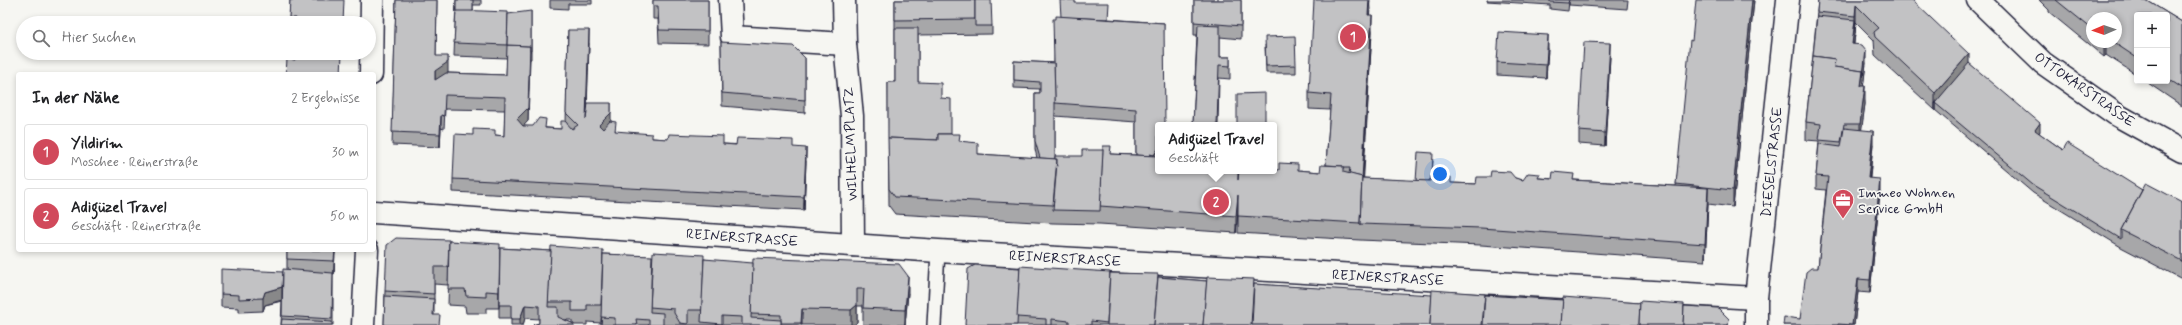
<!DOCTYPE html>
<html lang="de">
<meta charset="utf-8">
<style>
:root{--surface:#fff;--page:#f2f2f2;--text:#202124;--muted:#757577;--line:#e0e0e0;--accent:#d1495b}
body{margin:0;font-family:Mynerve,sans-serif;background:var(--page);color:var(--text)}
.controls{position:absolute;right:12px;top:12px;display:grid;overflow:hidden;border-radius:4px;box-shadow:0 2px 6px #0003}
.controls button{width:36px;height:36px;display:grid;place-items:center;padding:0;border:0;border-bottom:1px solid var(--line);background:var(--surface);color:var(--text);font:20px sans-serif}
.compass{position:absolute;left:2086px;top:12px;width:36px;height:36px;border-radius:50%;background:var(--surface);box-shadow:0 2px 6px #0003;rotate:268deg}
.you{position:absolute;left:1440px;top:174px;width:14px;height:14px;margin:-10px;border:3px solid #fff;border-radius:50%;background:#1a73e8;box-shadow:0 0 0 6px #1a73e833}
.badge{display:grid;place-items:center;width:26px;height:26px;border-radius:50%;background:var(--accent);color:#fff;font-size:13px;font-weight:700}
.pin{position:absolute;translate:-50% -50%;border:2px solid #fff;box-shadow:0 1px 4px #0006}
.popup{position:absolute;left:1155px;top:122px;width:122px;height:52px;box-sizing:border-box;display:grid;place-content:center;border-radius:4px;background:var(--surface);filter:drop-shadow(0 1px 3px #0005);font-size:13px;white-space:nowrap;color:var(--muted)}
.popup b{font-size:15px;color:var(--text)}
.popup::after{content:'';position:absolute;left:50%;top:100%;margin-left:-8px;border:8px solid transparent;border-top-color:var(--surface)}
.list{margin:0;padding:0;list-style:none}
h2{display:flex;justify-content:space-between;align-items:center;height:52px;margin:0;padding:0 16px;font-size:17px}
h2 small{font-size:13px;font-weight:400;color:var(--muted)}
.list li{display:grid;grid-template-columns:26px 1fr auto;gap:12px;align-items:center;box-sizing:border-box;height:56px;margin:0 8px 8px;padding:0 8px;border:1px solid var(--line);border-radius:4px}
.list b{display:block;font-size:15px;white-space:nowrap}
.list p{margin:0;font-size:13px;white-space:nowrap;color:var(--muted)}
.list em{font-size:13px;font-style:normal;color:var(--muted)}
.icon{flex:none;width:22px;height:22px;fill:none;stroke:currentColor;stroke-width:2;stroke-linecap:round;stroke-linejoin:round}
.map{position:relative;flex:none;width:2182px;height:325px;overflow:hidden}
.search{position:absolute;background:var(--surface);box-shadow:0 2px 6px #0003;left:16px;top:16px;width:360px;height:44px;display:flex;align-items:center;gap:10px;box-sizing:border-box;padding:0 14px;border-radius:22px;color:var(--muted);font-size:15px}
.panel{position:absolute;background:var(--surface);box-shadow:0 2px 6px #0003;left:16px;top:72px;width:360px;height:180px;border-radius:4px}
.map>svg:first-child{display:block}
.lines{fill:none;stroke-linecap:round;stroke-linejoin:round}
.service-casing{stroke:#22223b;stroke-width:16}
.minor-casing{stroke:#22223b;stroke-width:25}
.tertiary-casing{stroke:#22223b;stroke-width:25}
.service{stroke:#f6f6f2;stroke-width:13}
.minor{stroke:#f6f6f2;stroke-width:22}
.tertiary{stroke:#f6f6f2;stroke-width:22}
.wall{fill:#a7a7a9;stroke:#22223b;fill-rule:evenodd}
.shaded-wall{fill:#888889;stroke:#22223b}
.building{fill:#c2c2c4;stroke:#22223b}
.labels{text-anchor:middle;stroke-width:3.5;stroke-linejoin:round;paint-order:stroke}
.street-label{font-size:14px;fill:#22223b;stroke:#f6f6f2}
.poi-label{font-size:14px;fill:#22223b;stroke:#f6f6f2;text-anchor:start}
</style>
<div class="map">
<svg width="2182" height="325" viewBox="0 0 2182 325">
<rect width="100%" height="100%" fill="#f6f6f2"/>
<filter id="ink" filterUnits="userSpaceOnUse"><feTurbulence type="fractalNoise" baseFrequency=".025" numOctaves="2"/><feDisplacementMap in="SourceGraphic" scale="8" xChannelSelector="R" yChannelSelector="G"/><feConvolveMatrix kernelMatrix="1 2 1 2 8 2 1 2 1" color-interpolation-filters="sRGB"/></filter>
<g filter="url(#ink)">
<g class="lines">
<g class="service-casing">
<path id="service" d="M934,325L938,251"/>
</g>
<g class="minor-casing">
<g id="minor">
<path d="M730,0L732,37L845,44"/>
<path d="M844,0L845,44L852,116L853,245"/>
<path d="M1978,0L2043,63L2117,115L2182,151"/>
<path d="M371,74L372,0"/>
<path d="M374,212L938,251L1756,298"/>
<path d="M363,325L367,250"/>
</g>
</g>
<g class="tertiary-casing">
<path id="tertiary" d="M1756,325V298L1788,0"/>
</g>
<use href="#service" class="service"/>
<use href="#minor" class="minor"/>
<use href="#tertiary" class="tertiary"/>
</g>
<g class="wall">
<path d="M290,0L343,23H289Z"/>
<path d="M396,0H437L436,56L448,73L506,75L507,58L454,56L456,0H481V5H473V11L507,40L531,11V59H530L528,121L523,126L561,129L566,123L568,30L589,43L587,111L611,121L616,132L652,138L723,144L793,147L806,161L804,210L453,192V179L495,135L504,136L505,110L445,109L444,129L441,128L440,147L392,145Z"/>
<path d="M550,0H592V4H568V9L550,8Z"/>
<path d="M653,0H708V44L659,43L658,19H653Z"/>
<path d="M895,0H975L992,26V34L918,35V82L941,98L951,134L978,154L1037,158L1035,149V93H1040V89L1014,88V61L1054,63L1056,19L1061,17L1075,3L1108,19L1164,23L1158,171H1274L1298,170L1320,172L1326,165L1330,110L1309,109V93L1370,0L1369,15L1372,31L1363,178L1416,181L1433,161L1432,176L1451,183L1476,184L1515,178L1523,180L1540,178L1676,186L1692,41L1754,0L1733,207L1708,204L1705,261L1481,245L1360,240L1238,233V212L1236,233L1100,224L1053,223L895,214L889,206L888,82H895ZM1055,116L1136,122V155L1111,154L1055,159Z"/>
<path d="M1194,0H1241V39L1220,37V57H1230V79L1219,78L1218,125H1193L1197,35H1194Z"/>
<path d="M1487,0H1628L1627,9L1569,5V2L1568,11L1550,9V5L1487,1Z"/>
<path d="M1818,0H1912L1969,63L2040,131L2039,133L2063,150L2142,190L2182,202V279L2121,247L2033,193L1935,110L1875,55L1874,40L1856,22L1854,44L1866,63L1863,86L1865,104L1861,130L1873,144L1870,178L1880,192L1870,293L1858,292L1854,325H1783L1800,319L1818,268L1826,190L1816,189V176L1819,141L1806,140V122L1813,56Z"/>
<path d="M2039,0H2146L2182,22V106L2145,81H2167V15H2137V75L2106,55L2104,57L2049,12V10ZM2092,18L2116,42H2092Z"/>
<path d="M721,42L805,58V113L722,106Z"/>
<path d="M1265,45L1296,65V73H1266Z"/>
<path d="M1548,48L1546,78L1497,75V62Z"/>
<path d="M1610,56L1605,146L1579,144V131Z"/>
<path d="M449,241L500,248L603,254L704,259L908,293L905,325H863V306H857V322L854,325H601L602,306L601,323L587,322V325H533L539,323V319L525,318L523,325H511V318H499V277V308H486V313H466L465,306L448,305L449,269L448,285L434,284V315L384,325L385,291ZM564,320H572V323Z"/>
<path d="M287,250H335L334,274H333V325H281L282,301L265,305L263,311L239,312V308L221,307V294L283,272L287,269Z"/>
<path d="M1020,268L1110,273L1207,281L1254,284L1485,300H1563L1684,306L1729,325H965Z"/>
</g>
<g class="shaded-wall">
<path d="M1369,0L1370,9L1368,31V15Z"/>
<path d="M1752,0H1754L1733,207V190Z"/>
<path d="M1856,5V22L1855,33V16Z"/>
<path d="M1372,15V31L1361,224H1360Z"/>
<path d="M1855,20V33L1852,57V44Z"/>
<path d="M589,30V43L586,132V119Z"/>
<path d="M1548,35V48L1546,78V65Z"/>
<path d="M2104,42H2106V55L2104,57Z"/>
<path d="M1610,43V56L1605,146V133Z"/>
<path d="M530,46L528,121L517,133V119Z"/>
<path d="M1866,50V63L1863,89L1861,86Z"/>
<path d="M1969,54V71L1935,103V110V93Z"/>
<path d="M448,56V75L435,80V71Z"/>
<path d="M1865,86V104L1860,142V124Z"/>
<path d="M611,103V126L599,138V125Z"/>
<path d="M441,115V128L440,147V134Z"/>
<path d="M2040,123V131L2035,138V130Z"/>
<path d="M1873,131V144L1868,191V178Z"/>
<path d="M806,148V161L804,210V197Z"/>
<path d="M1158,149V162L1154,168V155Z"/>
<path d="M1880,179V192L1870,293V280Z"/>
<path d="M1708,188V205L1705,261V244Z"/>
<path d="M1238,195V212L1236,233V216Z"/>
<path d="M335,250L334,274V261Z"/>
<path d="M908,276V293L905,325V310Z"/>
<path d="M1858,279V292L1854,325H1852Z"/>
<path d="M282,287V300L265,305L263,311V298L265,292Z"/>
<path d="M525,305V318L523,325H520V319Z"/>
<path d="M857,305V322L854,325H851V310Z"/>
<path d="M802,309V325H801V323Z"/>
</g>
<g class="building">
<path d="M290,0H344L343,23H296V18H289Z"/>
<path d="M396,0H437L436,56H448V62L435,71V80L446,73L506,75L507,45L454,43L456,10L508,12L507,45L530,46L528,108L517,119L523,126H533L539,118L546,119L545,128L561,129V121H565L572,129L578,125L566,113L568,30H589L586,119L588,103H611V113L599,125L603,129L610,121L616,122L615,131L652,134V138L668,139L669,134L723,136V144L736,145L737,138L793,140V147L806,148L804,197L453,179L455,134L473,135V129L495,130V135L504,136L505,97L445,95L444,116L441,115L440,134L392,132Z"/>
<rect x="456" y="0" width="17" height="11"/>
<path d="M653,0H708V31L659,30L658,6H653Z"/>
<path d="M895,0H975V19L895,20Z"/>
<path d="M975,0H991L992,26H975Z"/>
<path d="M1060,0H1075V3H1109L1108,19L1061,17Z"/>
<path d="M1194,0H1241V26L1194,22Z"/>
<path d="M1314,0H1369L1368,15H1372L1362,179V177L1349,174L1350,168H1343V166L1326,165L1331,95L1309,93Z"/>
<path d="M1550,0H1569L1568,3L1550,2Z"/>
<path d="M1696,0H1752L1733,190L1676,184L1690,40L1692,41Z"/>
<path d="M1818,0H1912L1969,54L1935,93L1875,37L1874,32L1879,28L1856,5L1855,16L1817,12Z"/>
<path d="M2056,0H2146L2182,22V88L2167,78V15H2137V58L2113,42H2116V18H2092V29Z"/>
<path d="M531,11V51H530V46L507,45L508,14Z"/>
<path d="M1056,16L1164,23L1165,125H1158V149L1154,155L1150,154V156L1136,155V109L1055,103L1053,19H1056Z"/>
<path d="M1817,16L1855,20L1852,44L1862,45L1866,50L1863,75V71L1834,67L1835,59L1813,56Z"/>
<path d="M1198,25L1220,26V57H1230V66L1219,65L1217,125H1193Z"/>
<path d="M895,28H918V82L941,83V98L951,99V134H938V140L888,138V82H895Z"/>
<path d="M1499,32L1548,35L1546,65L1497,62Z"/>
<path d="M1295,36L1296,65L1266,66L1265,37Z"/>
<path d="M721,42L793,46L805,58V100L722,93Z"/>
<path d="M1584,42L1610,43L1605,133L1579,131Z"/>
<path d="M295,53H342L341,74H286L287,59L295,60Z"/>
<path d="M1813,56L1835,59L1834,67L1863,71L1861,86H1865L1860,124H1844L1841,142L1819,140L1821,124L1806,122Z"/>
<path d="M1014,61L1054,63L1055,96V159L1040,158L1035,141V93H1040V82L1014,80Z"/>
<path d="M1969,63L2040,123L2035,130L2063,150L2067,143L2142,190L2121,230V239L2033,185L1935,103Z"/>
<path d="M1265,93V125H1237V94Z"/>
<path d="M1844,128L1873,131L1868,178L1880,179L1870,280L1858,279L1852,325L1838,324V325H1783L1784,317L1800,319L1806,272L1811,268H1818L1828,177L1816,176L1819,144L1841,147Z"/>
<path d="M938,134H960L959,141L978,143V154L1057,159L1053,205L895,197L889,189L888,138L938,140Z"/>
<path d="M1103,146H1111L1110,154L1158,156V171H1238V180L1239,171H1274V170H1279V163L1298,164V170L1320,172L1321,165L1343,166V172L1362,177L1360,223L1238,216V195L1236,216L1100,206Z"/>
<path d="M1082,150H1103L1100,211L1053,210L1057,163V159H1055V156H1082Z"/>
<path d="M1418,152L1433,153L1432,176H1431V179L1428,181H1416Z"/>
<path d="M1491,171L1510,172L1515,178L1523,180L1528,173L1540,174L1538,178L1552,179L1553,172L1574,174L1573,180L1708,188L1705,244L1481,228L1360,224L1362,178L1430,181L1431,176L1451,177V183L1476,184L1477,177H1490Z"/>
<path d="M2146,183L2182,202V261L2121,230Z"/>
<path d="M396,238L449,240L448,267H434V294L385,291L387,245Z"/>
<path d="M449,241L500,244L499,292L486,291V297L466,296L465,289H448Z"/>
<path d="M551,246L603,250L601,305H587V311H572V302H548Z"/>
<path d="M500,248L551,251L548,307H558V317L574,324V325H533L539,323V306L525,305L520,319H511V305H499Z"/>
<path d="M287,250H335L334,261L287,259Z"/>
<path d="M653,252L704,255L702,310H688V324L680,323L674,313V309L650,307Z"/>
<path d="M603,254L652,256L650,312L663,313V325H649V320L636,319L637,325H615V318L601,317Z"/>
<path d="M753,258L899,264L908,276L905,310L863,308L864,289H857V305L851,310L802,309L801,323H781V315L751,314Z"/>
<path d="M704,259L753,263L751,318L781,320V325H742V317L722,316V324L701,322Z"/>
<path d="M975,265L1020,268L1017,325H965L968,269Z"/>
<path d="M1020,266L1110,272L1107,323L1091,321V325H1069V321L1052,319V325H1046V319L1017,317Z"/>
<path d="M221,269L283,272L282,287L265,292L263,298L239,299V295L221,294Z"/>
<path d="M283,269L333,273L332,319L282,316Z"/>
<path d="M1110,273L1158,274L1154,325H1107Z"/>
<path d="M1158,277L1207,281L1203,325H1154Z"/>
<path d="M1207,277L1254,279L1251,325H1203Z"/>
<path d="M1254,284L1432,295L1430,325H1252Z"/>
<path d="M1432,290L1485,294L1482,325H1430Z"/>
<path d="M1485,295L1563,300L1561,325H1483Z"/>
<path d="M385,296L434,299L433,315H440L439,325H384Z"/>
<path d="M1563,297L1640,303L1639,325H1561Z"/>
<path d="M1640,301L1684,304L1683,325H1639Z"/>
<path d="M1684,306L1718,308L1729,319L1728,325H1683Z"/>
<path d="M282,319L332,322V325H281Z"/>
</g>
</g>
<defs>
<g id="office-pin" transform="scale(1.15)"><path d="M0 17L-7.5 6A9.5 9.5 0 1 1 7.5 6Z" fill="#d1495b" stroke="#f6f6f2"/><path d="M-6-3h4V-5.5h4V-3h4V5H-6ZM-1-4.5V-3h2v-1.5ZM-6 0V1H6V0Z" fill="#fff"/></g>
</defs>
<g fill-rule="evenodd">
<use href="#office-pin" x="1843" y="200"/>
</g>
<g class="labels">
<g class="street-label">
<text transform="translate(2085 89) rotate(35)" y="5">OTTOKARSTRASSE</text>
<text transform="translate(850 144) rotate(-92)" y="5">WILHELMPLATZ</text>
<text transform="translate(1771 162) rotate(-84)" y="5">DIESELSTRASSE</text>
<text transform="translate(742 237) rotate(4)" y="5">REINERSTRASSE</text>
<text transform="translate(1065 258) rotate(3)" y="5">REINERSTRASSE</text>
<text transform="translate(1388 277) rotate(3)" y="5">REINERSTRASSE</text>
</g>
<g class="poi-label">
<text x="1858" y="197">Immeo Wohnen<tspan x="1858" dy="16">Service GmbH</tspan></text>
</g>
</g>
</svg>
<div class="controls">
<button>+</button>
<button>−</button>
</div>
<svg class="compass" viewBox="-18 -18 36 36"><path d="M0-13l5 13h-10z" fill="#e53935"/><path d="M0 13l5-13h-10z" fill="#757577"/></svg>
<div class="you"></div>
<div class="pin badge" style="left:1353px;top:37px">1</div>
<div class="pin badge" style="left:1216px;top:202px">2</div>
<div class="popup"><b>Adigüzel Travel</b>Geschäft</div>
<div class="search"><svg class="icon" aria-label="search" viewBox="0 0 24 24"><circle cx="10" cy="10" r="6"/><path d="M15 15l6 6"/></svg>Hier suchen</div>
<section class="panel">
<h2>In der Nähe<small>2 Ergebnisse</small></h2>
<ul class="list">
<li><span class="badge">1</span><div><b>Yildirim</b><p>Moschee · Reinerstraße</p></div><em>30 m</em></li>
<li><span class="badge">2</span><div><b>Adigüzel Travel</b><p>Geschäft · Reinerstraße</p></div><em>50 m</em></li>
</ul>
</section>
</div>
